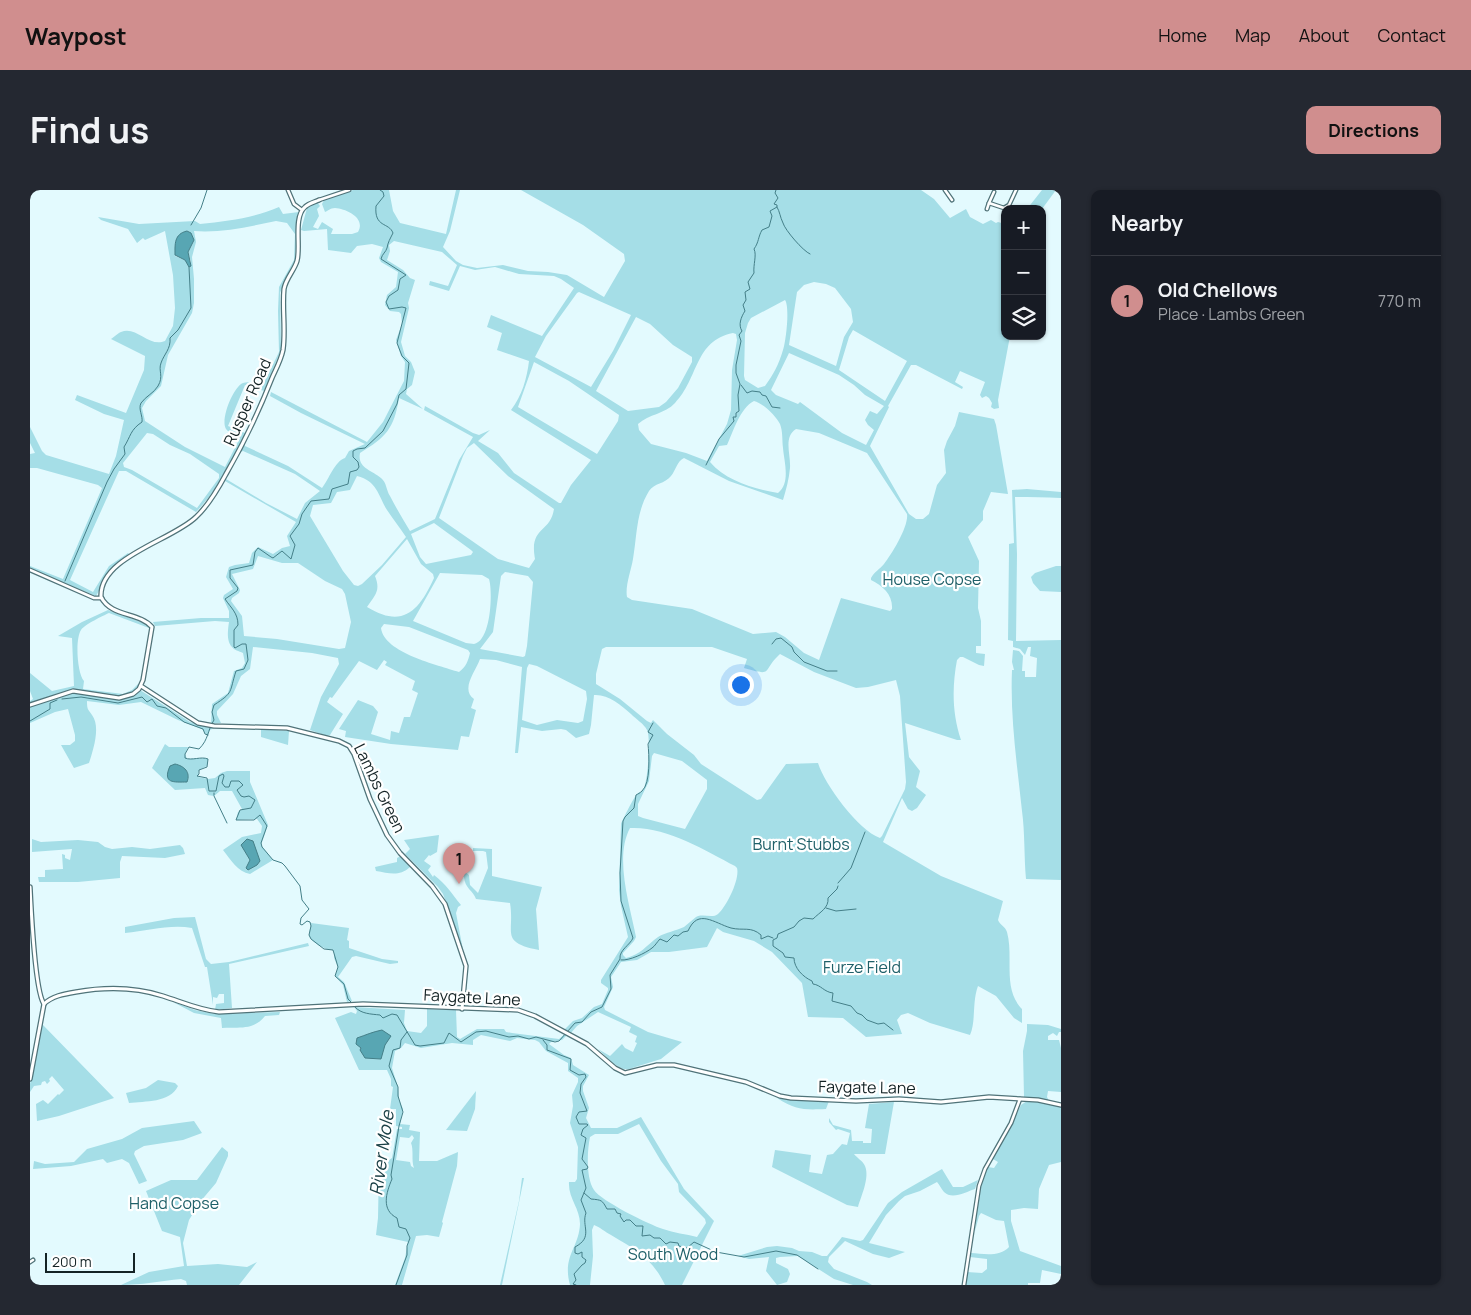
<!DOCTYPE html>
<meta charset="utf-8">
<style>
:root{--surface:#171b24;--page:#242831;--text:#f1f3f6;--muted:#9ea1a6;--line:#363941;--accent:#d08e8e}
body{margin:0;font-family:Manrope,sans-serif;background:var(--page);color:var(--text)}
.controls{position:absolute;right:15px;top:15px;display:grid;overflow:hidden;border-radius:10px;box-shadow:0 1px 4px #0004}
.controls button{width:45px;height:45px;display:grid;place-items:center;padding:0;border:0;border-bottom:1px solid var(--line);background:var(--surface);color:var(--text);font:25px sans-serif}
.scale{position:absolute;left:15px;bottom:12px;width:90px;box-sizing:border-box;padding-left:5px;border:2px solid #142325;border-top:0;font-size:14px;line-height:18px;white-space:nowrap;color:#142325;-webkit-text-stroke:4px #fff;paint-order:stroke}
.you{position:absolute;left:710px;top:494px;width:18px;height:18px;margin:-12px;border:4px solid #fff;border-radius:50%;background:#1a73e8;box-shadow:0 0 0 8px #1a73e833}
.badge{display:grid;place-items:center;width:32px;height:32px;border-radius:50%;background:var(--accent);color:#111;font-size:16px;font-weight:700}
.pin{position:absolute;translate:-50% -41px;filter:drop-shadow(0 1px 2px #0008)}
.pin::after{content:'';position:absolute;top:26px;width:18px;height:15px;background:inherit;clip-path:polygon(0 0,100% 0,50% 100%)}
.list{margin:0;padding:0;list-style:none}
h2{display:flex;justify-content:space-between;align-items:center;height:65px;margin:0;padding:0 20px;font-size:21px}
h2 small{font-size:16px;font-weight:400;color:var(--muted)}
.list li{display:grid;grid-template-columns:32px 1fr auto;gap:15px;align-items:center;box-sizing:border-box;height:90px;padding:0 20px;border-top:1px solid var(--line)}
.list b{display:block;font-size:19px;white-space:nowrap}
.list p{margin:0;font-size:16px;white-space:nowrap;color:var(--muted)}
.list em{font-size:16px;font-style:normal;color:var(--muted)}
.icon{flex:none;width:28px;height:28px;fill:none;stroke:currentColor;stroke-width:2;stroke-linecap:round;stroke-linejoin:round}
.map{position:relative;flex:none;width:1031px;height:1095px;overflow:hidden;border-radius:10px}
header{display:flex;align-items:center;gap:30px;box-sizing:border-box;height:70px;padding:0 25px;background:var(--accent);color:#111}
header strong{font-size:24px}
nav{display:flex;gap:28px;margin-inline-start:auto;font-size:18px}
.intro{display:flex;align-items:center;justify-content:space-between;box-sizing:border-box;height:120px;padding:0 30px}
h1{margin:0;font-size:35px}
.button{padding:12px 22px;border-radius:10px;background:var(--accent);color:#111;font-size:18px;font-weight:700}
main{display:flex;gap:30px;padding:0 30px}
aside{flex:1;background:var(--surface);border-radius:10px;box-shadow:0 1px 4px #0004}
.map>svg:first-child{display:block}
.green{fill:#a5dee7;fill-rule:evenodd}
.water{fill:#58a6b3;stroke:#447f88}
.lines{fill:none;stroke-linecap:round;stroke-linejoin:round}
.stream{stroke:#447f88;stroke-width:1}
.minor-casing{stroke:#507379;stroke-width:5}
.tertiary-casing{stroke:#507379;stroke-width:5.5}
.minor{stroke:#fff;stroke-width:2.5}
.tertiary{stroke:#fff;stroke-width:3}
.labels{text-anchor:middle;stroke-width:4.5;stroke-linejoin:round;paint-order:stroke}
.street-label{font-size:16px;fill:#142325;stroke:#fff}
.park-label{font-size:16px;fill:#1f6069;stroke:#fff}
.water-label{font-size:18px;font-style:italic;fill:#1b4147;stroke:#fff}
</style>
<header>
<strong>Waypost</strong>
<nav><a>Home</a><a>Map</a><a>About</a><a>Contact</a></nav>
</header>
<div class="intro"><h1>Find us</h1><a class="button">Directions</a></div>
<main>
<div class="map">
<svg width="1031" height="1095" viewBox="0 0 1031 1095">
<rect width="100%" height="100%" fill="#e3fafe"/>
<g class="green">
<path d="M323,0H359L363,21L370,33L416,44L426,0H430L420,41L413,57L426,71L433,75L447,78L473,75L498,81L518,82L537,85L574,107L595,71L594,64L553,35L491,0H891L904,9L920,28L936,19L940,27L953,34L961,30L966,33L968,32L975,34V146H980L968,210L969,218L964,219L961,217L962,213L959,208L956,206L952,208L950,205L955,192L930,181L925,192L933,197L932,199L886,175H881L858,216L859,217L840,256L879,324L886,329H893L899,324L907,295L916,283L914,260L917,251L925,236L929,222L964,229L966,235L978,304L961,302L953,321V330L938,347L949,371L948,418L951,431V456H946V463L955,464L954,476L949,475L933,467H930L927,470C922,497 922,523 931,550H927L875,533L879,567L890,581L886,597L896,605L887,618L882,621L878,619L872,608L853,652L911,686L973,711L968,730C970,735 975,736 977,742C984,767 972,799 992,819V833L984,828L966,806L948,796C942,812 946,832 940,845L900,833L878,823L871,825L867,830L872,844L836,847L813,828L778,827L772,793L742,762L724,751L693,742L687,738L677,757L639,762H621L607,770L591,772L581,787L583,797L574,817L575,820L618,842L652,852L631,869L599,879C588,881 577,867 568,859L580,866L592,854L595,858L603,862L607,853L605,852L607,846L599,842L601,837L568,822L547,836L540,844L534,840L543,831L552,828L564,817L572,814L578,800V798L571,793V790L598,747L591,716L589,700L591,634C593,629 604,607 607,604C609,602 611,602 613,600C618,593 621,546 617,540C614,534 606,529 601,524C591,515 578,504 564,505L561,535L559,544L546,548L536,540L531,539L512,541L491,537L488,563H485L492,477L466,470L450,469C446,481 430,499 444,509L441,518L446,520L439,547L431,546L428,560L361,554L315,547L316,541L309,539L328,510L343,516L348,522L341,544L360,550L361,541L369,543L374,527H380L388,503L382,500L385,491L355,475L357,472L354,470L347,480L329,471L302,508L300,507L297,512L313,524L300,545L297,546L280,540L291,507L309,474L308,468L282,463L223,457L220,479L211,486L203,504L187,521V525L191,533L181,534L182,514L198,503L204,481L212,478L215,473L213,463C209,461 204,460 202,457C196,451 198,439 199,432L185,431L125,436L123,432L171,428H199V421L193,408L194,405L203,399L196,387L199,377L205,375L219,373L222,363L228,357L243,364L252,358L260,356L257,346L266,332L195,291L196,289L236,313L267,329L275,313L290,301L265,284L213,261L207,263C195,284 183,305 166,322L96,281H89L40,390L63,402L79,376L98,363L100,365L80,381L66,406L0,380V376L33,389L72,298L68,295L7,278H0V264L5,263L0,253V237L12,261L16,265L79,284L86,266L94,230L74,224L45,210L47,205L96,223L114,180L115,166L81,149C84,147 88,143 91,142C106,135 119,158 135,151L143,136L145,118L143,85L135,41L115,50L113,48L107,53L98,39L71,30L68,27L109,34L165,31L170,34C198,31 224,28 249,17L253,24L269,22L265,70L255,90L250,103L251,160L234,201L215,195L198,236L215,243L213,249L215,256L258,276L292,298C299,289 305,271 315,268L319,261L335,254L271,223L240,206L241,202L337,252L353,232L374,191L375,172L371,166L366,150L372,134L371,124L369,122L360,121L355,115L357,105L366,97L368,82L351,72L349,68L353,57L342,54L327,56L321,63L298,60L297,39L274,41L271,40L277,18L287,12L290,16L287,19L289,26L283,37L288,39L292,32L303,39L301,44H322L328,42C336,28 317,19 305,18C300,18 298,21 295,22L292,14L294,10ZM246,31L257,33L265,44L264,70L249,97L248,121L249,162L233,195C227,194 219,191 213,193C203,197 190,230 196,239C199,243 206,246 210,248L195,277L155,257L115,231L112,218L116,211L131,196L138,165L162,123L164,113V89L162,67L166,52L164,41C191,43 218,37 246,31ZM157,41L161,43L164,50L158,62L161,72L159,77L155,70L145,66L150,44ZM364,51L412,62L427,75L418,96L400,91L399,95L419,101L430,76L445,80L465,77L489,84L524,86L531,89L544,98L512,146L461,125L457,137L472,143L467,160L499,171C497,188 492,206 481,220L561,270L541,295L531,313H529L484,283L468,263L448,251L460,240L449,245L443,243L395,216L394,220L443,247L429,270L405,329L380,341C373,329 366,318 360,306C356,300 357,293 351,288C342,280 327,278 330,263C356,247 364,239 369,208L393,219L376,204L377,199L382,195L385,182L381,172L375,166L371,152L379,118L378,113L385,90L380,88L373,80L357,70L360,61L359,55ZM784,92L796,94L805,98L821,119L823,132L814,147L806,176L759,155L767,102L774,95ZM549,102L601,125L583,161L561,197L505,167L516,146L547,103ZM755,110C760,117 756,151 753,160C749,174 743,185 735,196L728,198L715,190L714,186L715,143L718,133L721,128ZM606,127L620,134L643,155L662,167V172L648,198L636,212L629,217L598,221L566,201ZM823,140L877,171L855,211L809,180L819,147ZM703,143L706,144L707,150L702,180L701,220L697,234L677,271L656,263L621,254L609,240L608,234C619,224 635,224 645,213C669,188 664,151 703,143ZM759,163L809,185L824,195L835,205L854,216L847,224L840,221L835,230L838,235L844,240L836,255L812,243L770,212L768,214L746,205L741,200ZM504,172L539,191L589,225L588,231L567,264L488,217ZM724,211C733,213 746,226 750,234C753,242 752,250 753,258C754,271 761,293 748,303C725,299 696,291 680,272L689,256L697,255C703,242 710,218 724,211ZM766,239L789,243L837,263L877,324C879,336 862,364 854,374C850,379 844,382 841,388V390C853,396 863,405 862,419L860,421L811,408L789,470L774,463L755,447L746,442L723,444L662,419L602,410L597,407C595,396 601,381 603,369C607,346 606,322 619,301C624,293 635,294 641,286C646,280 647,271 654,268L699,291L753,310C756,300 759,289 760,278C761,265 753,247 766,239ZM117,243L123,244L140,255L160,264L189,284V288L167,318L102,280L94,277L93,273ZM444,253L478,286L524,319C520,344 499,336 505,369L499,378L468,369L409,328L433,266L437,258ZM327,286C347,291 348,305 357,320C363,329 370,338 376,347L352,375L332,394L328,396L324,395L313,381L280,326L283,315L301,313L307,302L320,300ZM404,333L441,360L443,362L441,365L396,374L390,367L381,344ZM377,349L391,374L403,384L404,388C389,421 373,439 337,417C345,405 351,401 345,386ZM228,366L252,373H268L295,391L312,399L315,404L321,432L315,458L309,459L247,449L214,446L212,426L201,411L202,408L209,403L210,400L202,384L223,379ZM475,382L498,386L503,392L497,456L495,466L493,467L450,459L463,442L471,386ZM410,383L452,385L459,389C463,402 461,451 444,454C442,454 438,453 436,453L383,431ZM354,434L379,437L438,460L440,463C438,471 436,477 429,482C408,475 354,463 351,438ZM576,457H682L717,469L714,478C745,487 731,481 750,464L784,482L826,498L838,497L866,490L870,506L876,592L875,599L852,646L850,648C828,640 795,595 788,573L756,574L731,609L727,610L671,574L664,565L637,544L623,530L621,533L617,531L590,509L566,494V484L572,459ZM499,474L507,476L556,501L557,509L553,531L548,533L527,530L507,535L492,530L497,478ZM624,563L652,571L677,590V599L655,639L613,628L608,626V614L619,591L622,566ZM600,638C635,636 675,660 705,676L707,678C710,689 697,716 688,724C682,729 673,723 666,727C662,730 658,734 654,737C646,741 636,742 628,747C617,755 610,765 596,768L593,765V763L604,751L606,747C600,715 584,668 600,638Z"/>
<path d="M1012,0H1026L1012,19H997Z"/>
<path d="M997,299L1031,302V308C1015,307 1000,307 985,307L987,364L986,451L1031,450V690L996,689C994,667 995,643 992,621C987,574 980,527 982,480H984L982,472L983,460L989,461L993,466L992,481H995V487H1006L1007,468L1000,466L1001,457H998L995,465L990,459L983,457V451L978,450L979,362V354L984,353L982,300Z"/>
<path d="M1026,376H1031V402L1010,401L1003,393L1001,387L1005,383Z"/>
<path d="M78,420L116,434L119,438L79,423C73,426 55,434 51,440C45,449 47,483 54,491L53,499L93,504L102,500L108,494L110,500L160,532L184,538L180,540L178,545L176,544L172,539L148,530L111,512L89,515L57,511C57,520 58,519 62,525C71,537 63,560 59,573L44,578L31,555H40L45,551V545L38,519L25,522L0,533V511L3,509L0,501V483L22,501L44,496L42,448L28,446L52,432Z"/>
<path d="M231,539L259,541L258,555L231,547Z"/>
<path d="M135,554L139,557H158L155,564L157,569L175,568L178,569L177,576L169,580L168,587L178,589L185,588L191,583L197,581H220V592L238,635L231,655L243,670L220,684C208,682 200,669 193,660L212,647L231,643L232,636L227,629L206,630L208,622L212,619L202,601H190L184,606L178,605L175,598L145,600L122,578Z"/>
<path d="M409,645L407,662L400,666L399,665L394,671L401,676L398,680L403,687L404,685C416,694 422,704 431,715L428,717L426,723L433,760L413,704L408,697L375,664L380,659L374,650Z"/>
<path d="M2,649L11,652L48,650L68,652L75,657L82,659L102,657L120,659L150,655L153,658L155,664L135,668L92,666L90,672V688L48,692H9L8,687H15V680L33,679L32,664L35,665V668L40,670L42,659L2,662Z"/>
<path d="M443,658L462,659V686L512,697L506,719L509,760C469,752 485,743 480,713L446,709C443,700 435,699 434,687L428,683L431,679L439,685L440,695L448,703L458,678L456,662L453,661H443Z"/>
<path d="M371,666L380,677C369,687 359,683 346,681L345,677L367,672V668Z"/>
<path d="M165,727L176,769L181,774L199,772L278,753L279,756L199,774L202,818L185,820L186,814L194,813V804H189L187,808L183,807V815L177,777H175L162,738C140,734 118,741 95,743V737L144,728Z"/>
<path d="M281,733L319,738L317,750L319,751V758L352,769L368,771V773L360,774L326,766L322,767L308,787L314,792L322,811L317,812L313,795L305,786L308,777L304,768V761L302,760C296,760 280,752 279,745C279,741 281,737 281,733Z"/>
<path d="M143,812L165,820L185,824L250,822L249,825L235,826C223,841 209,837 192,838L191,828L164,823Z"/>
<path d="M324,817L375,820L374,833L377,841L391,843L397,836V819L426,820L427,847L430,849L447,839H474L476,842L482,843L529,849L535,844L537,845L532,850L521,852L519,854L534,865L541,868L543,875L559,885L553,896V901L559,918L556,928L561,938H587L611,927L654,999L684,1031L652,1095H635C622,1068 606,1060 581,1045C575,1042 570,1037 564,1035L562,1040L563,1066L560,1095H540C532,1066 549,1058 550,1034C550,1018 538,1008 539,992H545L547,989L548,957L540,933L543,916L542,905L548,892V888L538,881V873L516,861L509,852L505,850L487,848L480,851L451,845L443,850V855L422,853L391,858L375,853L371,858L365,861L362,878L368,897L369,910L373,919L370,934L380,935L379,940L390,942L389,971H407L428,962L427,976L412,1032L413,1033L409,1047L397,1045L386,1046L372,1095H365L375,1068L378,1052L346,1045L348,1028L349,977L362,968L367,939H372V937L366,936V919H360L363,897L361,896V889L357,880H329L305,828L321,822L326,824L327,821ZM609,934L631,971L648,994L649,1002L675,1029L676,1033L667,1047C656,1044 644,1043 633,1039C620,1035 571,1011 564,1000C556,989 557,961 560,947L565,944H588ZM382,945L384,948L381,953C384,960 381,970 384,978L381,976L380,972L366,970L370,947L379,948Z"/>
<path d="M12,834L84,908L29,926L7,931L6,914L13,910L18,914L28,904L29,905L34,900L22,886L19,889L20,891L17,894L15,891L12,892L11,895L4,896L0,902V894Z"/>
<path d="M997,834L1018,835L1031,839V842H1029L1027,846L1023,843L1018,846V850H1029L1031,858V902L1018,901L1017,907L1019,911L994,907L993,861L997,841Z"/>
<path d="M128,890L145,893L148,896C140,913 115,911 99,913L96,903L116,898Z"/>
<path d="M446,901L445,919L437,941L416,940Z"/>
<path d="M747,908L768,911H799L796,919C774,920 766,920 747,908Z"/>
<path d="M997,911L1012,912L1031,916V972L1019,975L1009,999L1008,1019L994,1018L981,1020V1031L990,1061L1031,1076V1084L1012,1080L1010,1093H998V1095H936L937,1082L952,1083L957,1079V1069L940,1067L941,1063C954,1064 970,1067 979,1057L974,1031L966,1030L951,1023L949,1026L945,1041C947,1019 947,997 958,977L964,978L968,972L963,969L991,915Z"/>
<path d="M864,912L855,964H824C827,968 833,971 835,976C840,988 831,1006 828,1017L817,1015L742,977L745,960L781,965L779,982L792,984L797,965L803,964L812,954L817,955L820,943L808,939L806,940L799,932V928L803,935L821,940L822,951H833V953H841L842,939L835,938L839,914Z"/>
<path d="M164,931L172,943L153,950L114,956L105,961L104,964L117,991L109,994L99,973L92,969L77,973L73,969L41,976L3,979L4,971L15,974L44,972L57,959L92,949L112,938Z"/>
<path d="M192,957L198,962V966L186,993L170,1012L159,1030L153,1053L157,1076L188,1074L217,1077L227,1072L209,1095H157L156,1091L151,1089C131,1091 111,1095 91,1095L119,1082L154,1076L150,1047L132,1041L116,1001L141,990H167Z"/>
<path d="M912,979L923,997H933L948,990L945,999C936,1002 922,1010 914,1002C911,999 910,995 907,992L890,1001L875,1006L869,1011L856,1025L839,1053L875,1062L859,1068L843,1064L815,1051L799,1067L798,1072L804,1079L837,1092L842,1095H823L804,1089L768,1066L750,1067L746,1068V1073L758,1079L760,1084L757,1092L747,1095L736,1081L739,1067L719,1069L708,1066L737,1057L747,1056L762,1058L769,1061L782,1062L792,1066H797L812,1047L830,1051L833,1050L858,1013L872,1002Z"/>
<path d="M492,988H494L472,1095H470L489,1011Z"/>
</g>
<g class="water">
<path d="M157,41L161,43L164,50L158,62L161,76L159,77L155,70L145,65C145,54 144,44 157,41Z"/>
<path d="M145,574C154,576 161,582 157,592C144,592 132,594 140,576Z"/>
<path d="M217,649L223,651L230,671L227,675L218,680L216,678L220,670L211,655Z"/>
<path d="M352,840L361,846L355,855L351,869L335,868L330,860L331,858L326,854L327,848C336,845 342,842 352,840Z"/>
</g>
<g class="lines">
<g class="stream">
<path d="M747,17C750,22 750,27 753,33C755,40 773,61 780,64"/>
<path d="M161,35L171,18L177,0"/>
<path d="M711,195L717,203L722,201L730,202L732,205L736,206L742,217L750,218"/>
<path d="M676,275L689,249L704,231L703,227H706V223L709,221L708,205L710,194L706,183V175L711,151L709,145L712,141C708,135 711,127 715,121L713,115L716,110L715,102L720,99L718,92L724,83C723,75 727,65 724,59C729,52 728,47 732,40L739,37L742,26L740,21L747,17V15L744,14L748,8L745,3L746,0"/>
<path d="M35,391L77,292L84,279L95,264L94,257C101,246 100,240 112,232C113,226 108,219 111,213C116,206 124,203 128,196C134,186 128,181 131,173C134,164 141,159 140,148L148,140L161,118L159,77"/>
<path d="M742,454L746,449L751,448L762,457L764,462L774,472L797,481H807"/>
<path d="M32,509L51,507L88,513L112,507L117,512L122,509L127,516L136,518L154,532L173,539L175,544L178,545"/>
<path d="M0,531L20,519V513L27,510"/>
<path d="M184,605V603"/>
<path d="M184,606L197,633"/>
<path d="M808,693L821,678L835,642"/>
<path d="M808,696L807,699L798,708C799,718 790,722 783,729L774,728L769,731L764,737L748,744L747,748L743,750V756L753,763L755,767L764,768C764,778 773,787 782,791L783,794C791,795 794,802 803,803L802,811L821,816L827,823L832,825L837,830L848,834L854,833L863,840"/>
<path d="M796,718L806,721L826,719"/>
<path d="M591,770C599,771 616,763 622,758C625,756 627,752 630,749L637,752L644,745L648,746L653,742L658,741C668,718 684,733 701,738C713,741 721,736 731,745V749L738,746L743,748"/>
<path d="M322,813L318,809L314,794L305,786L308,777L303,760L294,759L281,749L279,745L281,736L280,732L277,731L272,735L270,734L271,728L279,719L272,710L270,696L255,676L252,673L243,670L232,657L231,653L237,636L230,625L224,630H206L210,620L221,618L225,610L219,606L214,607L211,606L207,600L213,595L209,591H201L199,597H195L192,593L194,586L193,584L189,586L186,601H179L177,588L167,586L169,584V580L177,577L178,569C171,566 162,571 155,568V564L159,557L169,559C179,549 177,541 184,530L182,522L184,515C204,502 199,503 206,481L214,479L218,470L216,454H212L205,458L204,457V440L208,435C208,423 201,418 195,409L207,401L208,398L200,388V380L223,375L225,362L228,358L241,367L243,368L252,361L261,369L265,355L260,346L269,334L272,324L281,311L299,309L302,299L318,294L320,282L327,280L329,277L328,272L323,267V261L327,259L335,258L353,241L367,214L369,205L376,199L379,173L372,166L367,153L376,118L372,117L359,119L356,112L359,106L368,100L370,89L376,85L351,69C352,64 356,62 357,58C358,52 360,49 363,43C359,32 344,38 346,16L354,6L353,2L350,0"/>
<path d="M325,817C331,824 341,824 350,825L353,828L362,824L367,825L385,855L390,856L414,853L419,843L431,852L446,842L456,841L479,847L488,846L499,849L506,847L525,852L529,851L545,833L552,832L561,822L572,817L581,799L580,785L590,769C589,760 600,755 603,748L591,711L590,683L593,631L595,627L604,618L606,605C608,604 610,603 612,601C621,593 619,564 618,554L623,545L618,542L623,533"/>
<path d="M513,850L517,855V860L541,869L540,880L549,885L555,884L556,887L551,894L550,903L557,921L549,922L546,927L549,934H557L558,935L553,939L551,945L556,948L552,969L558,977L557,979L552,980L556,998L551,1010L556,1023C551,1036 564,1047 545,1057V1063L548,1064L552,1062V1067L556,1070L555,1073L552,1075L544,1084L546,1090L543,1094L546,1095"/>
<path d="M554,1003L561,1009C572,1010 572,1010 577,1019H585L587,1023L591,1024L590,1026L594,1032L596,1030H600L606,1036H613L612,1046L620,1045L624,1048H630L636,1054L640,1052L648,1053L649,1056L657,1058L664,1052L686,1062L714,1067L746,1061L767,1065L788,1079"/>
<path d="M366,1095L377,1065V1056L380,1048L376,1039L369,1037L367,1028C351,1020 356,1003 362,989L361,985L369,936L373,922L368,906V897L359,876L363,860L370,858L371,850L377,842"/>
</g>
<g class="minor-casing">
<g id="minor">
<path d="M258,0L264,14L272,20"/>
<path d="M915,0L922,10"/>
<path d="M964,2L959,13L974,18L979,15L986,0"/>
<path d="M289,10L319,0"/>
<path d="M957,19L959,13"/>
<path d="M0,380L64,408H72"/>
<path d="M0,1072L3,1070"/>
<path d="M934,1095L949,996L955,979L981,933L990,909"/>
</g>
</g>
<g class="tertiary-casing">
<g id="tertiary">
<path d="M111,496L168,533L184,536L257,538L309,551L319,556L324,564L340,609L357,645L370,663L402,696L415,714L436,776L432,819"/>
<path d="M0,515L43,501L89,508L103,504L109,499L113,490L122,437C109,422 81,427 71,407C69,367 143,350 166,327C179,315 188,299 196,284C214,253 229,221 242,188C246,179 251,170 253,160C256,140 252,119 254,99C256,88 264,81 267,71C271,57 263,27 275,17C279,13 285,12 289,10"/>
<path d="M0,697C1,717 5,802 14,814L0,889"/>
<path d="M14,814C22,806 34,804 46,802C74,797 105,797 133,806C152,812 169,820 189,822L333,814L488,820L505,826L557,854L585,878L595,883L627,875H644L716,892L750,906L761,908L826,911L869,909L911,912L959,907L1008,910L1031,915"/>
</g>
</g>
<use href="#minor" class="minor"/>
<use href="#tertiary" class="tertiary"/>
</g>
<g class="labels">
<g class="street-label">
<text transform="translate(217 212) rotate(-66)" y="6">Rusper Road</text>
<text transform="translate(350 598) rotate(64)" y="6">Lambs Green</text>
<text transform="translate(442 807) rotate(3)" y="6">Faygate Lane</text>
<text transform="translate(837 897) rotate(1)" y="6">Faygate Lane</text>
</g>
<g class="park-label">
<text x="902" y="395">House Copse</text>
<text x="771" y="660">Burnt Stubbs</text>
<text x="832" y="783">Furze Field</text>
<text x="144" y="1019">Hand Copse</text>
<text x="643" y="1070">South Wood</text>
</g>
<g class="water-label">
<text transform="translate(352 963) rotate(-82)" y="6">River Mole</text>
</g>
</g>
</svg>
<div class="controls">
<button>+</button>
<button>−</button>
<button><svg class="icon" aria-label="layers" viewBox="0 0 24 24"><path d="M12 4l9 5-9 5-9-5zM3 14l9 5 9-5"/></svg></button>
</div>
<div class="scale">200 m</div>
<div class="you"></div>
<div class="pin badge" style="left:429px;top:694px">1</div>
</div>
<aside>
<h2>Nearby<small></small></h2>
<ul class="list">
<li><span class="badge">1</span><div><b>Old Chellows</b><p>Place · Lambs Green</p></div><em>770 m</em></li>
</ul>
</aside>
</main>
